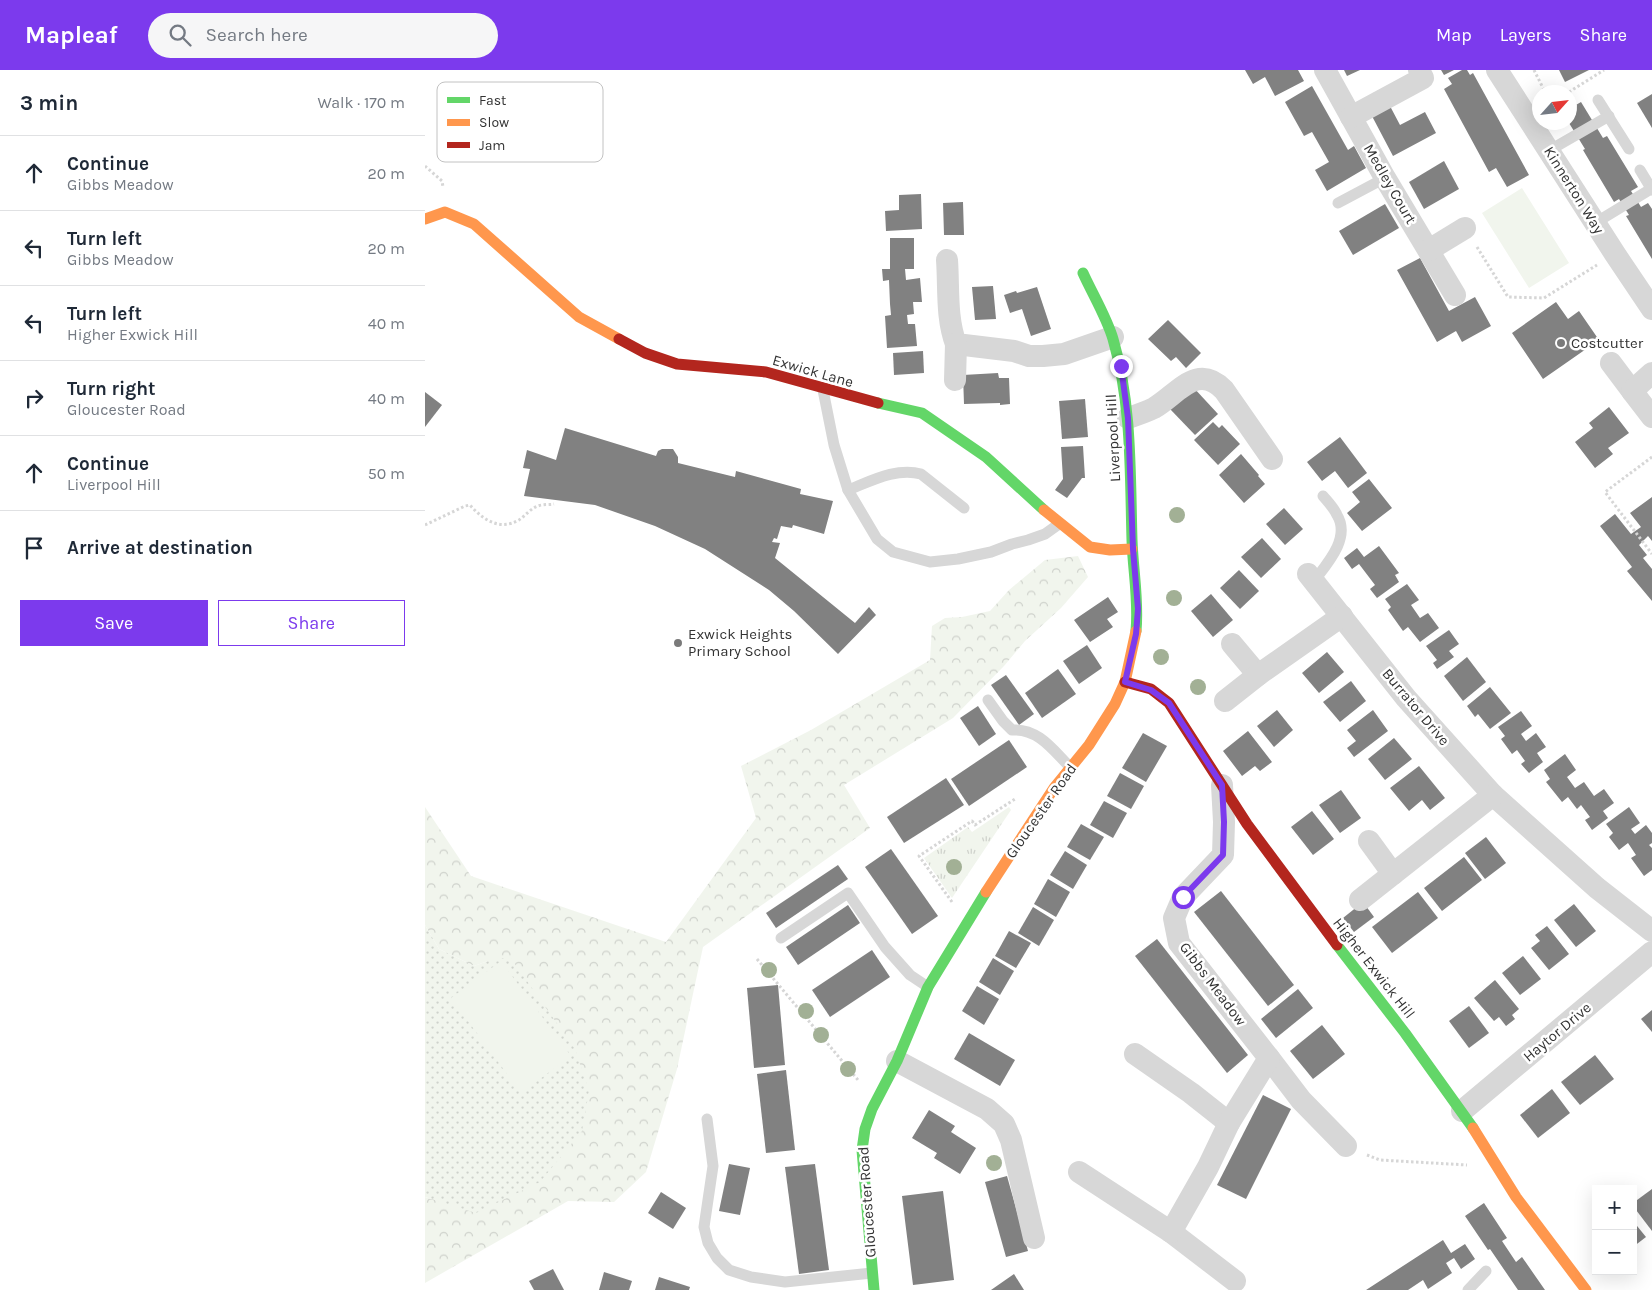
<!DOCTYPE html>
<meta charset="utf-8">
<style>
:root{--surface:#fff;--page:#f6f6f7;--text:#1f2937;--muted:#747a83;--line:#e0e1e3;--accent:#7c3aed}
body{margin:0;font-family:Karla,sans-serif;background:var(--page);color:var(--text)}
.controls{position:absolute;right:15px;bottom:15px;display:grid;overflow:hidden;border-radius:0px;box-shadow:0 5px 20px #0002}
.controls button{width:45px;height:45px;display:grid;place-items:center;padding:0;border:0;border-bottom:1px solid var(--line);background:var(--surface);color:var(--text);font:25px sans-serif}
.compass{position:absolute;left:1107px;top:15px;width:45px;height:45px;border-radius:50%;background:var(--surface);box-shadow:0 5px 20px #0002;rotate:63deg}
.stop{position:absolute;width:15px;height:15px;margin:-11px;border:4px solid #7c3aed;border-radius:50%;background:#fff}
.stop.end{background:#7c3aed;border-color:#fff;box-shadow:0 1px 5px #0008}
.list{margin:0;padding:0;list-style:none}
h2{display:flex;justify-content:space-between;align-items:center;height:65px;margin:0;padding:0 20px;font-size:21px}
h2 small{font-size:16px;font-weight:400;color:var(--muted)}
.list li{display:grid;grid-template-columns:32px 1fr auto;gap:15px;align-items:center;box-sizing:border-box;height:75px;padding:0 20px;border-top:1px solid var(--line)}
.list b{display:block;font-size:19px;white-space:nowrap}
.list p{margin:0;font-size:16px;white-space:nowrap;color:var(--muted)}
.list em{font-size:16px;font-style:normal;color:var(--muted)}
.actions{display:flex;gap:10px;padding:15px 20px}
.actions a{flex:1;padding:11px 0;border:1px solid var(--accent);border-radius:0px;text-align:center;font-size:18px;color:var(--accent)}
.actions .main{background:var(--accent);color:#fff}
.icon{flex:none;width:28px;height:28px;fill:none;stroke:currentColor;stroke-width:2;stroke-linecap:round;stroke-linejoin:round}
.map{position:relative;flex:none;width:1227px;height:1220px;overflow:hidden}
header{display:flex;align-items:center;gap:30px;box-sizing:border-box;height:70px;padding:0 25px;background:var(--accent);color:#fff}
header strong{font-size:24px}
nav{display:flex;gap:28px;margin-inline-start:auto;font-size:18px}
.search{width:350px;height:45px;background:var(--page);display:flex;align-items:center;gap:12px;box-sizing:border-box;padding:0 18px;border-radius:28px;color:var(--muted);font-size:19px}
main{display:flex}
aside{flex:1;background:var(--surface)}
.map>svg:first-child{display:block}
.grass{fill:url(#grass-tufts)}
.forest{fill:url(#forest-crowns)}
.park{fill:url(#park-dots)}
.garden{fill:#f1f5ed}
.building{fill:#818181}
.lines{fill:none;stroke-linecap:round;stroke-linejoin:round}
.path{stroke:#d6d6d6;stroke-width:3;stroke-dasharray:2.5 2.5;stroke-linecap:butt}
.lane{stroke:#d7d7d7;stroke-width:11}
.street{stroke:#d7d7d7;stroke-width:22}
.fast{stroke:#63d668;stroke-width:11}
.slow{stroke:#ff974d;stroke-width:11}
.jam{stroke:#b3261e;stroke-width:11}
.tree{fill:#a2b095}
.route{stroke:#7c3aed;stroke-width:6}
.poi-dot{fill:#7a7a7a;stroke:#fff;stroke-width:2}
.labels{text-anchor:middle;stroke-width:5;stroke-linejoin:round;paint-order:stroke}
.street-label{font-size:15px;fill:#333;stroke:#fff}
.poi-label{font-size:15px;fill:#333;stroke:#fff;text-anchor:start}
.key{fill:#fff;stroke:#c2c2c2;stroke-width:1}
.key-label{font-size:14px;fill:#333}
</style>
<header>
<strong>Mapleaf</strong>
<div class="search"><svg class="icon" aria-label="search" viewBox="0 0 24 24"><circle cx="10" cy="10" r="6"/><path d="M15 15l6 6"/></svg>Search here</div>
<nav><a>Map</a><a>Layers</a><a>Share</a></nav>
</header>
<main>
<aside>
<h2>3 min<small>Walk · 170 m</small></h2>
<ul class="list">
<li><svg class="icon" aria-label="ahead" viewBox="0 0 24 24"><path d="M12 20V5M6 11l6-6 6 6"/></svg><div><b>Continue</b><p>Gibbs Meadow</p></div><em>20 m</em></li>
<li><svg class="icon" aria-label="left" viewBox="0 0 24 24"><path d="M17 20v-9H6M10 6l-5 5 5 5"/></svg><div><b>Turn left</b><p>Gibbs Meadow</p></div><em>20 m</em></li>
<li><svg class="icon" aria-label="left" viewBox="0 0 24 24"><path d="M17 20v-9H6M10 6l-5 5 5 5"/></svg><div><b>Turn left</b><p>Higher Exwick Hill</p></div><em>40 m</em></li>
<li><svg class="icon" aria-label="right" viewBox="0 0 24 24"><path d="M7 20v-9h11M14 6l5 5-5 5"/></svg><div><b>Turn right</b><p>Gloucester Road</p></div><em>40 m</em></li>
<li><svg class="icon" aria-label="ahead" viewBox="0 0 24 24"><path d="M12 20V5M6 11l6-6 6 6"/></svg><div><b>Continue</b><p>Liverpool Hill</p></div><em>50 m</em></li>
<li><svg class="icon" aria-label="arrive" viewBox="0 0 24 24"><path d="M6 21V4h12l-3 4 3 4H6"/></svg><div><b>Arrive at destination</b></div></li>
</ul>
<div class="actions"><a class="main">Save</a><a>Share</a></div>
</aside>
<div class="map">
<svg width="1227" height="1220" viewBox="0 0 1227 1220">
<defs>
<pattern id="grass-tufts" width="24" height="20" patternUnits="userSpaceOnUse" patternTransform="scale(1.25)"><rect width="24" height="20" fill="#f1f5ed"/><path d="M3 7l-1-3M5 7V3M7 7l1-3M15 17l-1-3M17 17v-4M19 17l1-3" fill="none" stroke="#cfd2cc"/></pattern>
<pattern id="forest-crowns" width="20" height="18" patternUnits="userSpaceOnUse" patternTransform="scale(1.25)"><rect width="20" height="18" fill="#f1f5ed"/><path d="M2 6a3 3 0 1 1 6 0M12 15a3 3 0 1 1 6 0" fill="none" stroke="#cfd2cc"/></pattern>
<pattern id="park-dots" width="8" height="8" patternUnits="userSpaceOnUse" patternTransform="scale(1.25)"><rect width="8" height="8" fill="#f1f5ed"/><path d="M2 2h.1M6 6h.1" fill="none" stroke="#cfd2cc" stroke-width="1.8" stroke-linecap="round"/></pattern>
</defs>
<rect width="100%" height="100%" fill="#fff"/>
<path class="grass" d="M584,737L586,740L527,828L499,788L543,757L547,762Z"/>
<path class="forest" d="M653,486L663,507L636,538L600,571L579,596L528,648L419,715L445,758L278,877L252,999L221,1102L189,1132L143,1131L0,1213V1127L6,1129L63,891L49,896L14,879L0,855V737L46,806L241,872L331,748L316,696L386,660L505,590L507,556L520,548L537,547L565,541L584,520L620,490Z"/>
<path class="park" d="M0,855L14,879L49,896L63,891L85,887L150,979L164,1021L157,1061L115,1112L51,1143L0,1127Z"/>
<g class="garden">
<path d="M1097,118L1144,193L1104,218L1057,143Z"/>
<path d="M76,891L146,986L96,1023L26,928Z"/>
</g>
<g class="building">
<path d="M820,0H873L879,11L850,26L840,7L828,14Z"/>
<path d="M919,0H935L922,6Z"/>
<path d="M1016,0H1029L1019,5Z"/>
<path d="M1037,0H1042L1045,5L1048,3L1104,105L1082,117L1071,98L1064,102L1019,19L1027,14L1023,8Z"/>
<path d="M1134,0H1164L1140,12Z"/>
<path d="M887,16L923,80L929,76L941,98L902,121L890,100L904,92L887,62L879,66L860,32Z"/>
<path d="M956,19L975,55L1000,42L1011,63L968,86L938,29Z"/>
<path d="M1227,24V58L1212,33Z"/>
<path d="M1156,32L1178,68L1182,66L1213,117L1206,121L1216,137L1223,133L1227,139V189L1201,146L1204,145L1194,129L1189,132L1158,80L1160,79L1144,53V39Z"/>
<path d="M1019,91L1034,119L999,139L984,112Z"/>
<path d="M496,124L497,159L461,161L460,141L474,140V125Z"/>
<path d="M538,132L539,165H519L518,133Z"/>
<path d="M960,134L974,158L928,185L914,161Z"/>
<path d="M465,168H489V199H480L481,210L495,208L497,232H488L489,244L482,245L483,254H490L492,276L462,278L460,246L466,245L465,234L464,210L458,211L457,199H465Z"/>
<path d="M995,188L1024,241L1050,227L1066,256L1037,272L1031,261L1012,272L972,200Z"/>
<path d="M568,216L571,249L550,250L547,217Z"/>
<path d="M612,217L626,259L606,266L597,239L585,243L579,225L591,221L592,223Z"/>
<path d="M1131,232L1143,249L1154,241L1174,270L1118,309L1087,263Z"/>
<path d="M743,250L776,283L761,298L751,287L746,291L723,269Z"/>
<path d="M498,281L499,303L469,305L468,283Z"/>
<path d="M573,303L574,308H584L585,334L575,335V333L539,334L538,305Z"/>
<path d="M768,317L793,344L770,365L745,339Z"/>
<path d="M0,322L17,335L0,357Z"/>
<path d="M660,329L663,367L637,369L634,331Z"/>
<path d="M1184,337L1204,363L1183,378L1188,384L1170,398L1150,372L1168,358L1164,353Z"/>
<path d="M788,352L794,358L797,355L815,374L793,395L769,370Z"/>
<path d="M140,358L231,386L233,381L237,379H248L253,387V393L310,407L311,401L376,419L375,424L408,431L399,464L368,455L367,458L356,456L352,469L349,468L347,472L355,473L350,488L430,553L444,537L451,545L413,584L369,541L344,520L280,479L230,456L170,435L99,426L105,399L98,398L102,380L131,390Z"/>
<path d="M915,367L942,403L923,418L910,401L897,411L882,392Z"/>
<path d="M658,376L660,408H657L642,428L630,420L638,409L636,377Z"/>
<path d="M816,384L834,405L833,406L840,414L819,433L794,405Z"/>
<path d="M944,409L967,438L937,461L922,443L935,432L927,422Z"/>
<path d="M1227,427V471L1223,466L1214,475L1222,485L1218,488L1227,499V531L1202,501L1207,497L1175,456L1190,444L1206,464L1216,457L1205,443Z"/>
<path d="M859,438L878,459L860,475L841,454Z"/>
<path d="M837,468L856,489L836,508L816,487Z"/>
<path d="M954,476L974,503L970,505L974,512L952,528L945,519L950,515L934,494L927,499L919,488L932,478L939,487Z"/>
<path d="M814,500L834,521L815,539L795,518Z"/>
<path d="M982,514L994,530L986,535L995,548L1003,543L1014,558L995,572L983,557L978,561L963,540L966,537L960,529Z"/>
<path d="M786,524L808,550L788,567L766,541Z"/>
<path d="M683,527L693,542L682,549L688,557L665,572L649,550Z"/>
<path d="M1024,560L1034,574L1024,581L1029,587L1012,599L1008,593L1012,590L1001,576Z"/>
<path d="M662,575L677,598L654,614L638,591Z"/>
<path d="M902,582L919,602L894,623L877,603Z"/>
<path d="M1042,587L1061,612L1038,631L1019,606Z"/>
<path d="M633,599L651,624L617,648L600,623Z"/>
<path d="M581,605L609,644L594,655L566,615Z"/>
<path d="M926,611L941,631L915,652L898,632Z"/>
<path d="M1065,617L1086,643L1065,659L1053,644L1050,647L1042,636Z"/>
<path d="M553,636L571,664L554,676L535,648Z"/>
<path d="M852,640L868,660L849,677L832,656Z"/>
<path d="M948,640L963,661L929,687L922,678L931,671L922,660Z"/>
<path d="M1096,641L1107,656L1096,664L1101,671L1111,663L1121,677L1112,683L1118,692L1104,703L1096,694L1100,691L1092,680L1087,684L1076,669L1080,666L1073,657Z"/>
<path d="M823,661L847,692L835,701L830,696L817,706L798,681Z"/>
<path d="M718,663L742,676L721,712L697,698Z"/>
<path d="M969,668L987,689L960,710L943,689Z"/>
<path d="M584,670L602,697L544,736L526,709Z"/>
<path d="M1140,684L1151,700L1142,707L1150,718L1159,712L1169,726L1179,719L1189,733L1178,741L1183,748L1167,760L1160,750L1165,747L1156,735L1152,739L1143,727L1137,732L1121,712L1125,709L1119,700Z"/>
<path d="M994,696L1020,728L1005,740L997,730L984,741L965,718Z"/>
<path d="M695,703L719,716L706,739L682,726Z"/>
<path d="M521,708L539,735L479,773L462,747Z"/>
<path d="M916,720L936,748L915,763L894,735Z"/>
<path d="M679,731L702,743L688,768L665,755Z"/>
<path d="M1204,737L1215,753L1206,759L1210,764L1221,755L1227,763V773L1224,775L1227,778V800L1219,806L1206,788L1211,785L1203,773L1194,780L1184,767L1188,763L1181,754Z"/>
<path d="M887,741L909,769L888,785L866,757Z"/>
<path d="M656,754L679,767L665,790L642,777Z"/>
<path d="M1061,767L1081,793L1060,809L1040,783Z"/>
<path d="M466,779L513,846L487,864L440,797Z"/>
<path d="M640,781L662,795L648,819L625,805Z"/>
<path d="M1039,787L1057,810L1017,841L999,818Z"/>
<path d="M413,795L423,809L351,858L341,843Z"/>
<path d="M623,809L645,822L631,847L609,834Z"/>
<path d="M796,821L869,915L843,936L769,842Z"/>
<path d="M993,822L1013,848L967,883L947,857Z"/>
<path d="M938,832L949,847L929,862L918,848Z"/>
<path d="M1149,834L1171,861L1151,877L1129,850Z"/>
<path d="M423,835L435,853L373,895L361,877Z"/>
<path d="M608,837L629,850L614,876L593,863Z"/>
<path d="M1122,856L1144,884L1124,900L1106,878L1115,871L1110,865Z"/>
<path d="M584,861L606,873L591,898L570,886Z"/>
<path d="M732,869L823,985L802,1003L710,886Z"/>
<path d="M447,880L465,907L405,947L387,920Z"/>
<path d="M1098,886L1116,909L1095,925L1077,903Z"/>
<path d="M568,888L589,901L575,925L554,912Z"/>
<path d="M1070,910L1094,939L1087,945L1090,949L1081,956L1074,947L1069,951L1049,928Z"/>
<path d="M353,915L360,995L329,998L322,918Z"/>
<path d="M552,916L574,929L559,955L537,941Z"/>
<path d="M873,919L888,938L851,968L836,949Z"/>
<path d="M1044,936L1064,963L1044,978L1024,951Z"/>
<path d="M1227,940V962L1216,949Z"/>
<path d="M897,955L920,984L888,1009L865,981Z"/>
<path d="M544,963L590,990L575,1016L529,989Z"/>
<path d="M1170,985L1189,1009L1155,1035L1136,1012Z"/>
<path d="M361,1000L370,1080L341,1083L332,1004Z"/>
<path d="M1127,1019L1145,1043L1113,1068L1095,1045Z"/>
<path d="M838,1025L866,1039L821,1129L792,1115Z"/>
<path d="M504,1040L530,1056L526,1062L551,1078L535,1104L509,1088L512,1083L487,1068Z"/>
<path d="M304,1094L325,1098L315,1145L294,1141Z"/>
<path d="M390,1094L404,1200L374,1204L360,1097Z"/>
<path d="M582,1106L603,1181L581,1187L560,1112Z"/>
<path d="M1227,1119V1161L1208,1136V1133Z"/>
<path d="M518,1121L529,1210L488,1215L477,1126Z"/>
<path d="M236,1122L261,1138L248,1159L223,1143Z"/>
<path d="M1059,1133L1082,1168L1077,1171L1091,1192L1097,1187L1120,1220H1093L1065,1179L1063,1180L1040,1146Z"/>
<path d="M1208,1151L1221,1167L1208,1177Z"/>
<path d="M1018,1170L1026,1183L1040,1174L1050,1189L1036,1199L1029,1188L1021,1193L1027,1203L1003,1219L998,1210L983,1220H941Z"/>
<path d="M128,1199L139,1220H109L104,1211Z"/>
<path d="M179,1202L207,1211L204,1220H174Z"/>
<path d="M589,1204L599,1220H566Z"/>
<path d="M234,1207L265,1217L264,1220H230Z"/>
</g>
<g class="lines">
<g class="path">
<path d="M1109,0L1120,22"/>
<path d="M1144,22L1179,0"/>
<path d="M0,96L17,111L18,117"/>
<path d="M1052,177L1083,227L1119,228L1172,195"/>
<path d="M1227,387L1180,422L1227,484"/>
<path d="M0,455L40,436L45,435C58,450 75,461 94,450C100,446 106,438 113,436C118,434 124,435 129,434"/>
<path d="M527,832L494,786L547,751L550,755L590,729"/>
<path d="M332,889L433,1010"/>
<path d="M942,1085L955,1090L1042,1095"/>
</g>
<g class="lane">
<path d="M1173,30L1204,79"/>
<path d="M1125,80L1184,46"/>
<path d="M1215,100L1227,120"/>
<path d="M913,133L960,108"/>
<path d="M1170,153L1226,119"/>
<path d="M398,320L409,375L423,420L452,469L468,482L505,492L533,489L566,482L587,474L603,470L620,464L634,454"/>
<path d="M423,420C446,411 472,397 496,404L539,438"/>
<path d="M889,511C902,494 926,468 912,445C909,438 903,432 898,426"/>
<path d="M563,630L578,651L587,660C613,658 628,680 645,697"/>
<path d="M356,868L423,823L460,877L485,905L503,917"/>
<path d="M282,1049L288,1096L279,1157L283,1173L292,1188L304,1200L326,1207L360,1212L447,1203"/>
<path d="M1043,1220L1061,1201"/>
</g>
<g class="street">
<path d="M900,0L960,108L1030,225"/>
<path d="M1072,0L1190,184L1227,239"/>
<path d="M926,47L998,8L994,0"/>
<path d="M1004,180L1040,158"/>
<path d="M522,190C524,217 521,248 531,274L589,281L604,286H618L639,284L688,267"/>
<path d="M1186,293L1207,321"/>
<path d="M1227,303L1207,321L1227,347"/>
<path d="M530,310L531,274"/>
<path d="M703,348C712,345 721,342 729,338C753,324 772,292 799,320L847,389"/>
<path d="M883,504L981,628L1068,725L1172,818L1227,861"/>
<path d="M807,574L833,605"/>
<path d="M800,631L833,605L917,546"/>
<path d="M944,771L968,804"/>
<path d="M935,830L1068,725"/>
<path d="M710,984L766,1023L804,1053"/>
<path d="M844,988L876,1030L921,1076"/>
<path d="M472,991L562,1039L579,1054L586,1070L609,1168"/>
<path d="M1037,1041L1227,882"/>
<path d="M654,1102L746,1162L810,1211"/>
<path d="M746,1162L783,1097L804,1053L844,988L754,873L749,848L758,827L798,785L799,752L797,715"/>
</g>
<g class="fast">
<path d="M658,203C667,223 682,248 688,269C707,334 705,403 707,470C708,501 714,530 711,561"/>
<path d="M453,333L497,343L561,387L619,440"/>
<path d="M912,875L980,963L1048,1058"/>
<path d="M449,1220L437,1080L440,1059L447,1039L472,991L503,917L561,822"/>
</g>
<g class="slow">
<path d="M0,149L20,142L49,154L154,247L194,269"/>
<path d="M619,440L665,477L685,480L707,479"/>
<path d="M561,822L629,718L664,675L690,634L700,612L711,561"/>
<path d="M1048,1058L1091,1127L1161,1220"/>
</g>
<g class="jam">
<path d="M194,269L220,283L252,294L341,302L453,333"/>
<path d="M700,612L726,619L744,633L822,754L912,875"/>
</g>
</g>
<g class="tree">
<circle cx="752" cy="445" r="8"/>
<circle cx="749" cy="528" r="8"/>
<circle cx="736" cy="587" r="8"/>
<circle cx="773" cy="617" r="8"/>
<circle cx="529" cy="797" r="8"/>
<circle cx="344" cy="900" r="8"/>
<circle cx="381" cy="941" r="8"/>
<circle cx="396" cy="965" r="8"/>
<circle cx="423" cy="999" r="8"/>
<circle cx="569" cy="1093" r="8"/>
</g>
<g class="lines">
<path class="route" d="M696,296L703,348L708,479L713,539L711,564L700,612L726,620L744,633L797,715L799,752L798,785L758,827"/>
</g>
<g class="poi-dot">
<circle cx="1136" cy="273" r="5"/>
<circle cx="253" cy="573" r="5"/>
</g>
<g class="labels">
<g class="street-label">
<text transform="translate(965 114) rotate(60)" y="5">Medley Court</text>
<text transform="translate(1149 120) rotate(58)" y="5">Kinnerton Way</text>
<text transform="translate(388 301) rotate(16)" y="5">Exwick Lane</text>
<text transform="translate(688 368) rotate(-93)" y="5">Liverpool Hill</text>
<text transform="translate(991 637) rotate(50)" y="5">Burrator Drive</text>
<text transform="translate(616 741) rotate(-55)" y="5">Gloucester Road</text>
<text transform="translate(949 898) rotate(52)" y="5">Higher Exwick Hill</text>
<text transform="translate(788 914) rotate(53)" y="5">Gibbs Meadow</text>
<text transform="translate(1132 962) rotate(-40)" y="5">Haytor Drive</text>
<text transform="translate(442 1132) rotate(-94)" y="5">Gloucester Road</text>
</g>
<g class="poi-label">
<text x="1146" y="278">Costcutter</text>
<text x="263" y="569">Exwick Heights<tspan x="263" dy="17">Primary School</tspan></text>
</g>
</g>
<rect x="12" y="12" width="166" height="80" rx="8" class="key"/>
<rect x="22" y="27" width="23" height="6" fill="#63d668"/>
<rect x="22" y="49" width="23" height="7" fill="#ff974d"/>
<rect x="22" y="72" width="23" height="6" fill="#b3261e"/>
<g class="key-label">
<text x="54" y="35">Fast</text>
<text x="54" y="57">Slow</text>
<text x="54" y="80">Jam</text>
</g>
</svg>
<div class="controls">
<button>+</button>
<button>−</button>
</div>
<svg class="compass" viewBox="-18 -18 36 36"><path d="M0-13l5 13h-10z" fill="#e53935"/><path d="M0 13l5-13h-10z" fill="#747a83"/></svg>
<div class="stop" style="left:758px;top:827px"></div>
<div class="stop end" style="left:696px;top:296px"></div>
</div>
</main>
